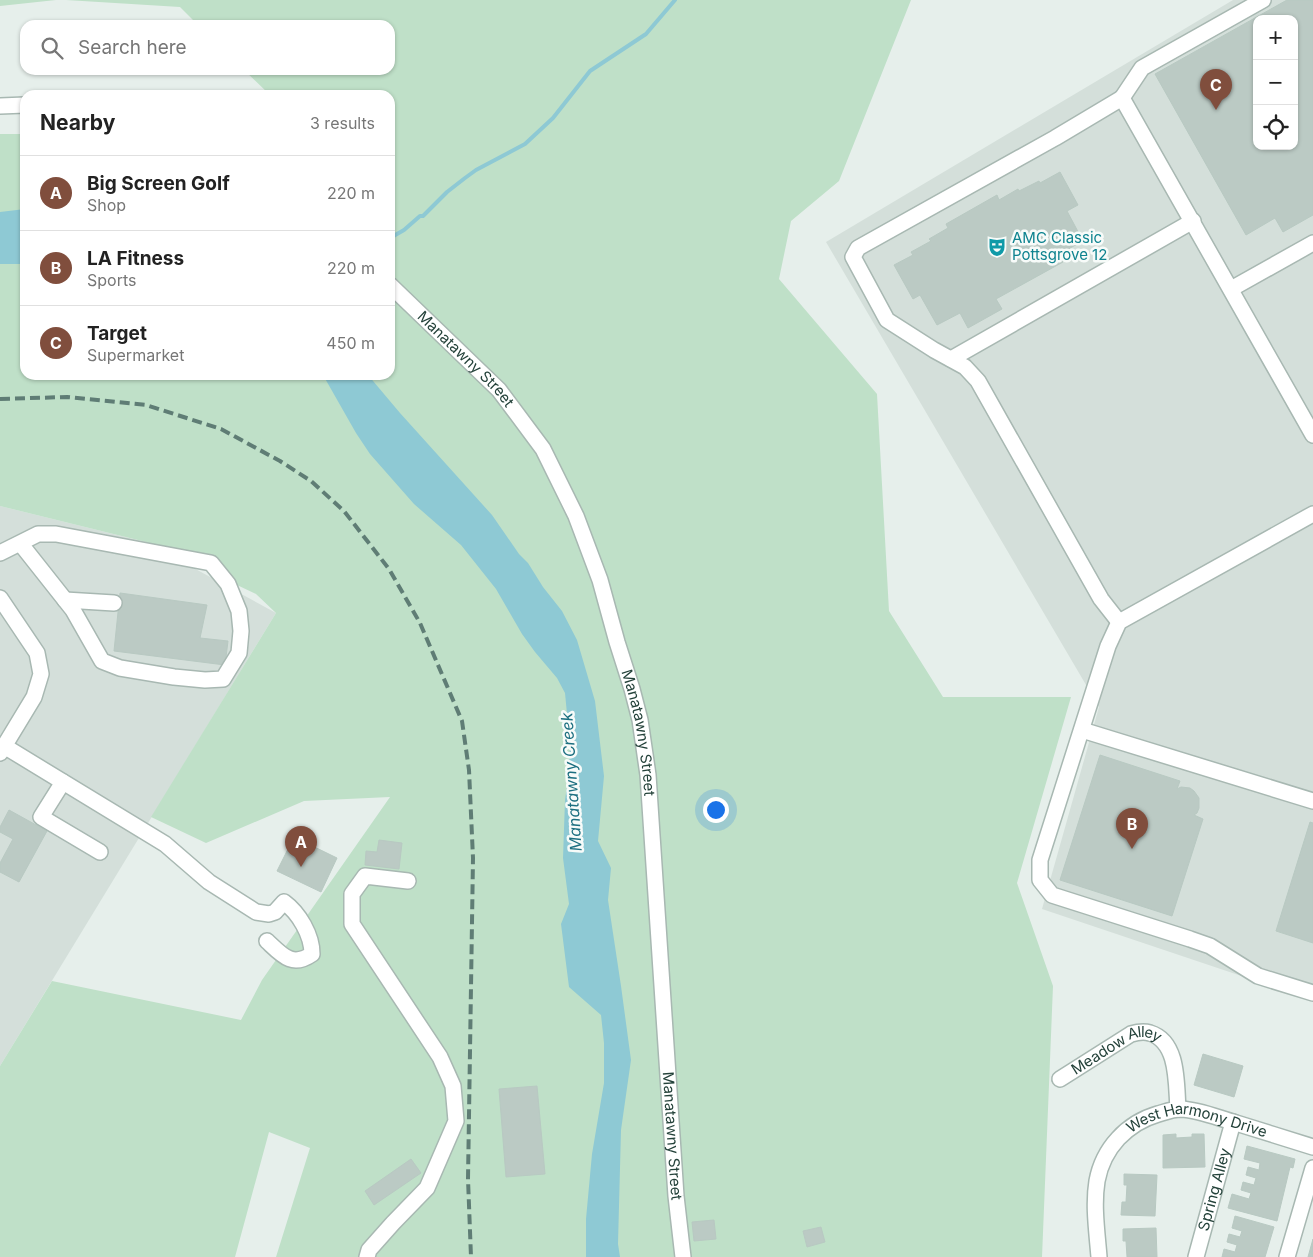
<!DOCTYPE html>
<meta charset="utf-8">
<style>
:root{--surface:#fff;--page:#f6f6f6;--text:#222;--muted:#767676;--line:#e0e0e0;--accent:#804e3d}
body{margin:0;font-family:Inter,sans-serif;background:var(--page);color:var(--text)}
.controls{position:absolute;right:15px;top:15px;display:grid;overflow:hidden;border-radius:10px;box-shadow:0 1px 4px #0004}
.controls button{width:45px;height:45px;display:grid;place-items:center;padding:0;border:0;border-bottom:1px solid var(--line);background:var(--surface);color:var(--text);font:25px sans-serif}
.you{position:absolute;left:715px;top:809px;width:18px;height:18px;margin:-12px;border:4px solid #fff;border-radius:50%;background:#1a73e8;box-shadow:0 0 0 8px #1a73e833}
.badge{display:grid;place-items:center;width:32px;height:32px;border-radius:50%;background:var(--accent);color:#fff;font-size:16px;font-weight:700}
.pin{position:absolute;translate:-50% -41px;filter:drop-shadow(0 1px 2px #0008)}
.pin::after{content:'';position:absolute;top:26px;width:18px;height:15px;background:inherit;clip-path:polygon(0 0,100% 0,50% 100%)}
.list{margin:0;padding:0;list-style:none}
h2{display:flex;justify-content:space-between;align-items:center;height:65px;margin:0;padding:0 20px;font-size:21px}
h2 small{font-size:16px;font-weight:400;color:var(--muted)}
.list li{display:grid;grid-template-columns:32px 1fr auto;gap:15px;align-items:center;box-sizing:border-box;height:75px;padding:0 20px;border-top:1px solid var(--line)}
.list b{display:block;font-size:19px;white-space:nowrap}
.list p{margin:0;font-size:16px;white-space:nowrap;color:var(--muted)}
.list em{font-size:16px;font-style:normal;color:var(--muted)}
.icon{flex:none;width:28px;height:28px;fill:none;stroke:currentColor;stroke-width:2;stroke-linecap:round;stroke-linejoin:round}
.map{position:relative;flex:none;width:1313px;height:1257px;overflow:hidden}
.search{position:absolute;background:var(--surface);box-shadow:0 1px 4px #0004;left:20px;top:20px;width:375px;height:55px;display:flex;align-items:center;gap:12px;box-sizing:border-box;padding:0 18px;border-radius:15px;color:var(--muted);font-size:19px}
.panel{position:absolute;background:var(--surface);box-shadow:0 1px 4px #0004;left:20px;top:90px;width:375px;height:290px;border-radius:15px}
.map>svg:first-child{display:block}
.built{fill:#d4dfda;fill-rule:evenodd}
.green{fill:#bfe0c8}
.water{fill:#8ec9d4}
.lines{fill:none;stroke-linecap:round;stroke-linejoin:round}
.stream{stroke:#8ec9d4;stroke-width:4}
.building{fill:#bbcac4;stroke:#b8c9c2;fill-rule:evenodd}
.minor-casing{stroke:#a8b8b2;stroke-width:18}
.minor{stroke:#fff;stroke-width:15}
.rail{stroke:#5f7d75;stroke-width:4;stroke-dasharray:10 5;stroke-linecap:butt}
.labels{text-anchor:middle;stroke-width:5;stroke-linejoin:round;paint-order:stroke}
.culture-label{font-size:15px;fill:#0d838f;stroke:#f7fbf9;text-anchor:start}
.street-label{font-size:15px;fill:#24423a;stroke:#f7fbf9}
.water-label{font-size:16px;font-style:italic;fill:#1c6f80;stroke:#f7fbf9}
</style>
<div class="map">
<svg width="1313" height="1257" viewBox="0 0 1313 1257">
<rect width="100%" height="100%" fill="#e6efeb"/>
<g class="built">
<path d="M1233,0H1313V1000L1042,909L1099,707L826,242ZM1257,19H1294V146H1257Z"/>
<path d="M0,506L146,542L276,613L0,1066Z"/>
</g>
<g class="green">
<path d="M0,0H56L0,6Z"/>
<path d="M66,0H911L839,181L791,221L779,279L877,394L889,611L943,697H1071L1017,883L1053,986L1042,1257H276L310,1148L269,1132L235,1257H0V1066L52,981L241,1020L262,980L390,797L304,801L206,843L151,817L276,613L256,594L146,542L0,506V134H25V375H390V95H270L244,70H390V25H198L180,7Z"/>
</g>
<g class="water">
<path d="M25,209V264H0V212Z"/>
<path d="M323,375H368L400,413L492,515L519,554L528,563L543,587L562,611L577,640L595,701L604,776L598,841L611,868L608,900L621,986L631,1060L621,1130L618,1244L620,1257H586V1219L592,1154L604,1083V1043L601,1015L569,987L561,924L569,904L563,858L565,800L569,773L570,745L565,693L557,678L535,652L522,634L496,589L461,545L414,504L370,454L356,433Z"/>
</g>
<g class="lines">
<path class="stream" d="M390,238L404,230L420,216H423L447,192L465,178L476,170L525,144L553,118L590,71L646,34L675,0"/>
</g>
<g class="building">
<path d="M1287,0H1313V215L1283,232L1275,218L1246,235L1155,74ZM1257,19H1294V146H1257Z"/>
<path d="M1060,172L1078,205L1067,211L1083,241L1059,254L1063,262L996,299L1002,309L968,328L960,313L937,325L920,295L913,299L894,265L913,255L911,252L931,241L929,239L948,228L946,224L997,195L999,200L1018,189L1019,191L1039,181L1040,183Z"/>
<path d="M120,593L207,605L200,638L228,641L225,665L114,651Z"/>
<path d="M1100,755L1180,781L1177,789L1181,787L1190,788L1194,791L1199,798V808L1197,813L1194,815L1203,819L1172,916L1060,880Z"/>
<path d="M9,810L47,831L19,882L0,872V863L13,839L0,832V827Z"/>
<path d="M1310,822L1313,823V943L1276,931Z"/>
<path d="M294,837L337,858L321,892L277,871Z"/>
<path d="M379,840L402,843L399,869L365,865L366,851L377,852Z"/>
<path d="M1203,1054L1243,1066L1234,1097L1194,1085Z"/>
<path d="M537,1086L545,1174L506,1177L499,1089Z"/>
<path d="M1176,1134V1138L1192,1137V1134H1204L1205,1167L1163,1168V1135Z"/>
<path d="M1247,1146L1295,1159L1293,1168L1290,1167L1277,1221L1228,1208L1232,1194L1249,1199L1251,1193L1241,1190L1243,1182L1254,1185L1256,1178L1246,1175L1248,1167L1259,1170L1260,1163L1244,1159Z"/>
<path d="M411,1159L421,1173L374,1205L365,1191Z"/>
<path d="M1124,1174L1157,1175L1155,1216L1121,1215L1122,1202H1126L1127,1185H1124Z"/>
<path d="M1235,1216L1274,1227L1265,1257H1222L1224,1249L1235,1252L1237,1245L1227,1242L1229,1234L1240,1237L1242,1231L1232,1228Z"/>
<path d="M714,1220L716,1239L694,1241L692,1222Z"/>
<path d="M821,1227L825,1242L807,1247L803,1231Z"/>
<path d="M1156,1228L1157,1257H1127L1126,1241H1123V1229Z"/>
<path d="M1313,1239V1257H1308Z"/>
</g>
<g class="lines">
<g class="minor-casing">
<g id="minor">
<path d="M1122,98L1142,68L1263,0"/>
<path d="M0,106L25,105"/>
<path id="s1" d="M390,285L499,390L543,449L576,516L600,580L617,642L632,689L640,720L648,775L676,1196L683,1257"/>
<path d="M1231,289L1313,243"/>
<path d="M951,359L1193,221"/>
<path d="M1313,514L1119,622L1108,646L1040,860V880L1052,895L1190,939L1210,946L1258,976L1313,993"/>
<path d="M0,553L38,534H56L211,563L228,584L239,611L241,631L239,653L223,679L205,680L174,677L120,668L102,661L73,610L20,543"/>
<path d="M0,598L37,653L41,674L34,697L0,753"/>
<path d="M65,600L114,603"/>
<path d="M1119,622L1101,599L978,381L965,367L934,350L887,320L853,257L858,248L1055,138L1122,98L1313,435"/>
<path d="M1082,730L1313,801"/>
<path d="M4,746L165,844L209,882L256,912L269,914L275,912L284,902C299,913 312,935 312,954C292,968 282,955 267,941"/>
<path d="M63,782L41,817L100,852"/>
<path id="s2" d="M1060,1079L1131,1034C1138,1032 1143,1031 1150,1033C1179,1042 1176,1084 1178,1109"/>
<path d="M367,1257L369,1250L393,1223L427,1188L456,1121L453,1086L440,1057L352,924V894L365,876L408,881"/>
<path id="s3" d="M1099,1257C1097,1232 1093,1205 1097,1181C1103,1148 1127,1123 1158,1114C1165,1112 1173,1109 1181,1109C1200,1110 1218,1118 1236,1123C1262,1131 1287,1139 1313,1147"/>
<path id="s4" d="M1196,1257L1233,1122"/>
<path d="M1287,1257L1313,1168"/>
</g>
</g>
<use href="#minor" class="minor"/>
<path class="rail" d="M0,399L67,397L146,405L221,429L280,461L311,481L344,511L389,569L420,623L462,721L469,770L473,858L468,1179L471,1257"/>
</g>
<defs>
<g id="theatre-bare" transform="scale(1.5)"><path d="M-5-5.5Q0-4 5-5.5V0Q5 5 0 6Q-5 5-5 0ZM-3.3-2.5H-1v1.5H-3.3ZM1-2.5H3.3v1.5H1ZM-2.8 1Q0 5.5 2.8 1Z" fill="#0f9aa8" stroke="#f7fbf9" stroke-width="2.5" paint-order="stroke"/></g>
</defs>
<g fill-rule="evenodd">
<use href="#theatre-bare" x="997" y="247"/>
</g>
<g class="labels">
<g class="culture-label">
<text x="1012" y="243">AMC Classic<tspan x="1012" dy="17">Pottsgrove 12</tspan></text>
</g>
<g class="street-label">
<text dy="5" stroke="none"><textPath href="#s1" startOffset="106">Manatawny Street</textPath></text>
<text dy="5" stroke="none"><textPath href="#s1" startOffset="526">Manatawny Street</textPath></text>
<text dy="5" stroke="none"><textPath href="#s2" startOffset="65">Meadow Alley</textPath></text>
<text dy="5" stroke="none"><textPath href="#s3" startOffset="211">West Harmony Drive</textPath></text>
<text dy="5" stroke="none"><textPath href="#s1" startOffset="931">Manatawny Street</textPath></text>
<text dy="5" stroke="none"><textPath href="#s4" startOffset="70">Spring Alley</textPath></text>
</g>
<g class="water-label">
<text transform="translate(571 782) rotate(-94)" y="6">Manatawny Creek</text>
</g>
</g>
</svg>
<div class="controls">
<button>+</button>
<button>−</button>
<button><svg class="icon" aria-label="locate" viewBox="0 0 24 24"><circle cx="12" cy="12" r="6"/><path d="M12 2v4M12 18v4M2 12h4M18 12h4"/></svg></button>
</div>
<div class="you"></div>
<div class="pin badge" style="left:301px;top:867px">A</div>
<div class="pin badge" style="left:1132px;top:849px">B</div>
<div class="pin badge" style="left:1216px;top:110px">C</div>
<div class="search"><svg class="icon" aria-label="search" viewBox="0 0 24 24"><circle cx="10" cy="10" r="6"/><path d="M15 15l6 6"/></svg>Search here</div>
<section class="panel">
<h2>Nearby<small>3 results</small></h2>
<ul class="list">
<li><span class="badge">A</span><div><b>Big Screen Golf</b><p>Shop</p></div><em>220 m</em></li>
<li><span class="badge">B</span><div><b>LA Fitness</b><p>Sports</p></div><em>220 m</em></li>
<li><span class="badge">C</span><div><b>Target</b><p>Supermarket</p></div><em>450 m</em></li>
</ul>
</section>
</div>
